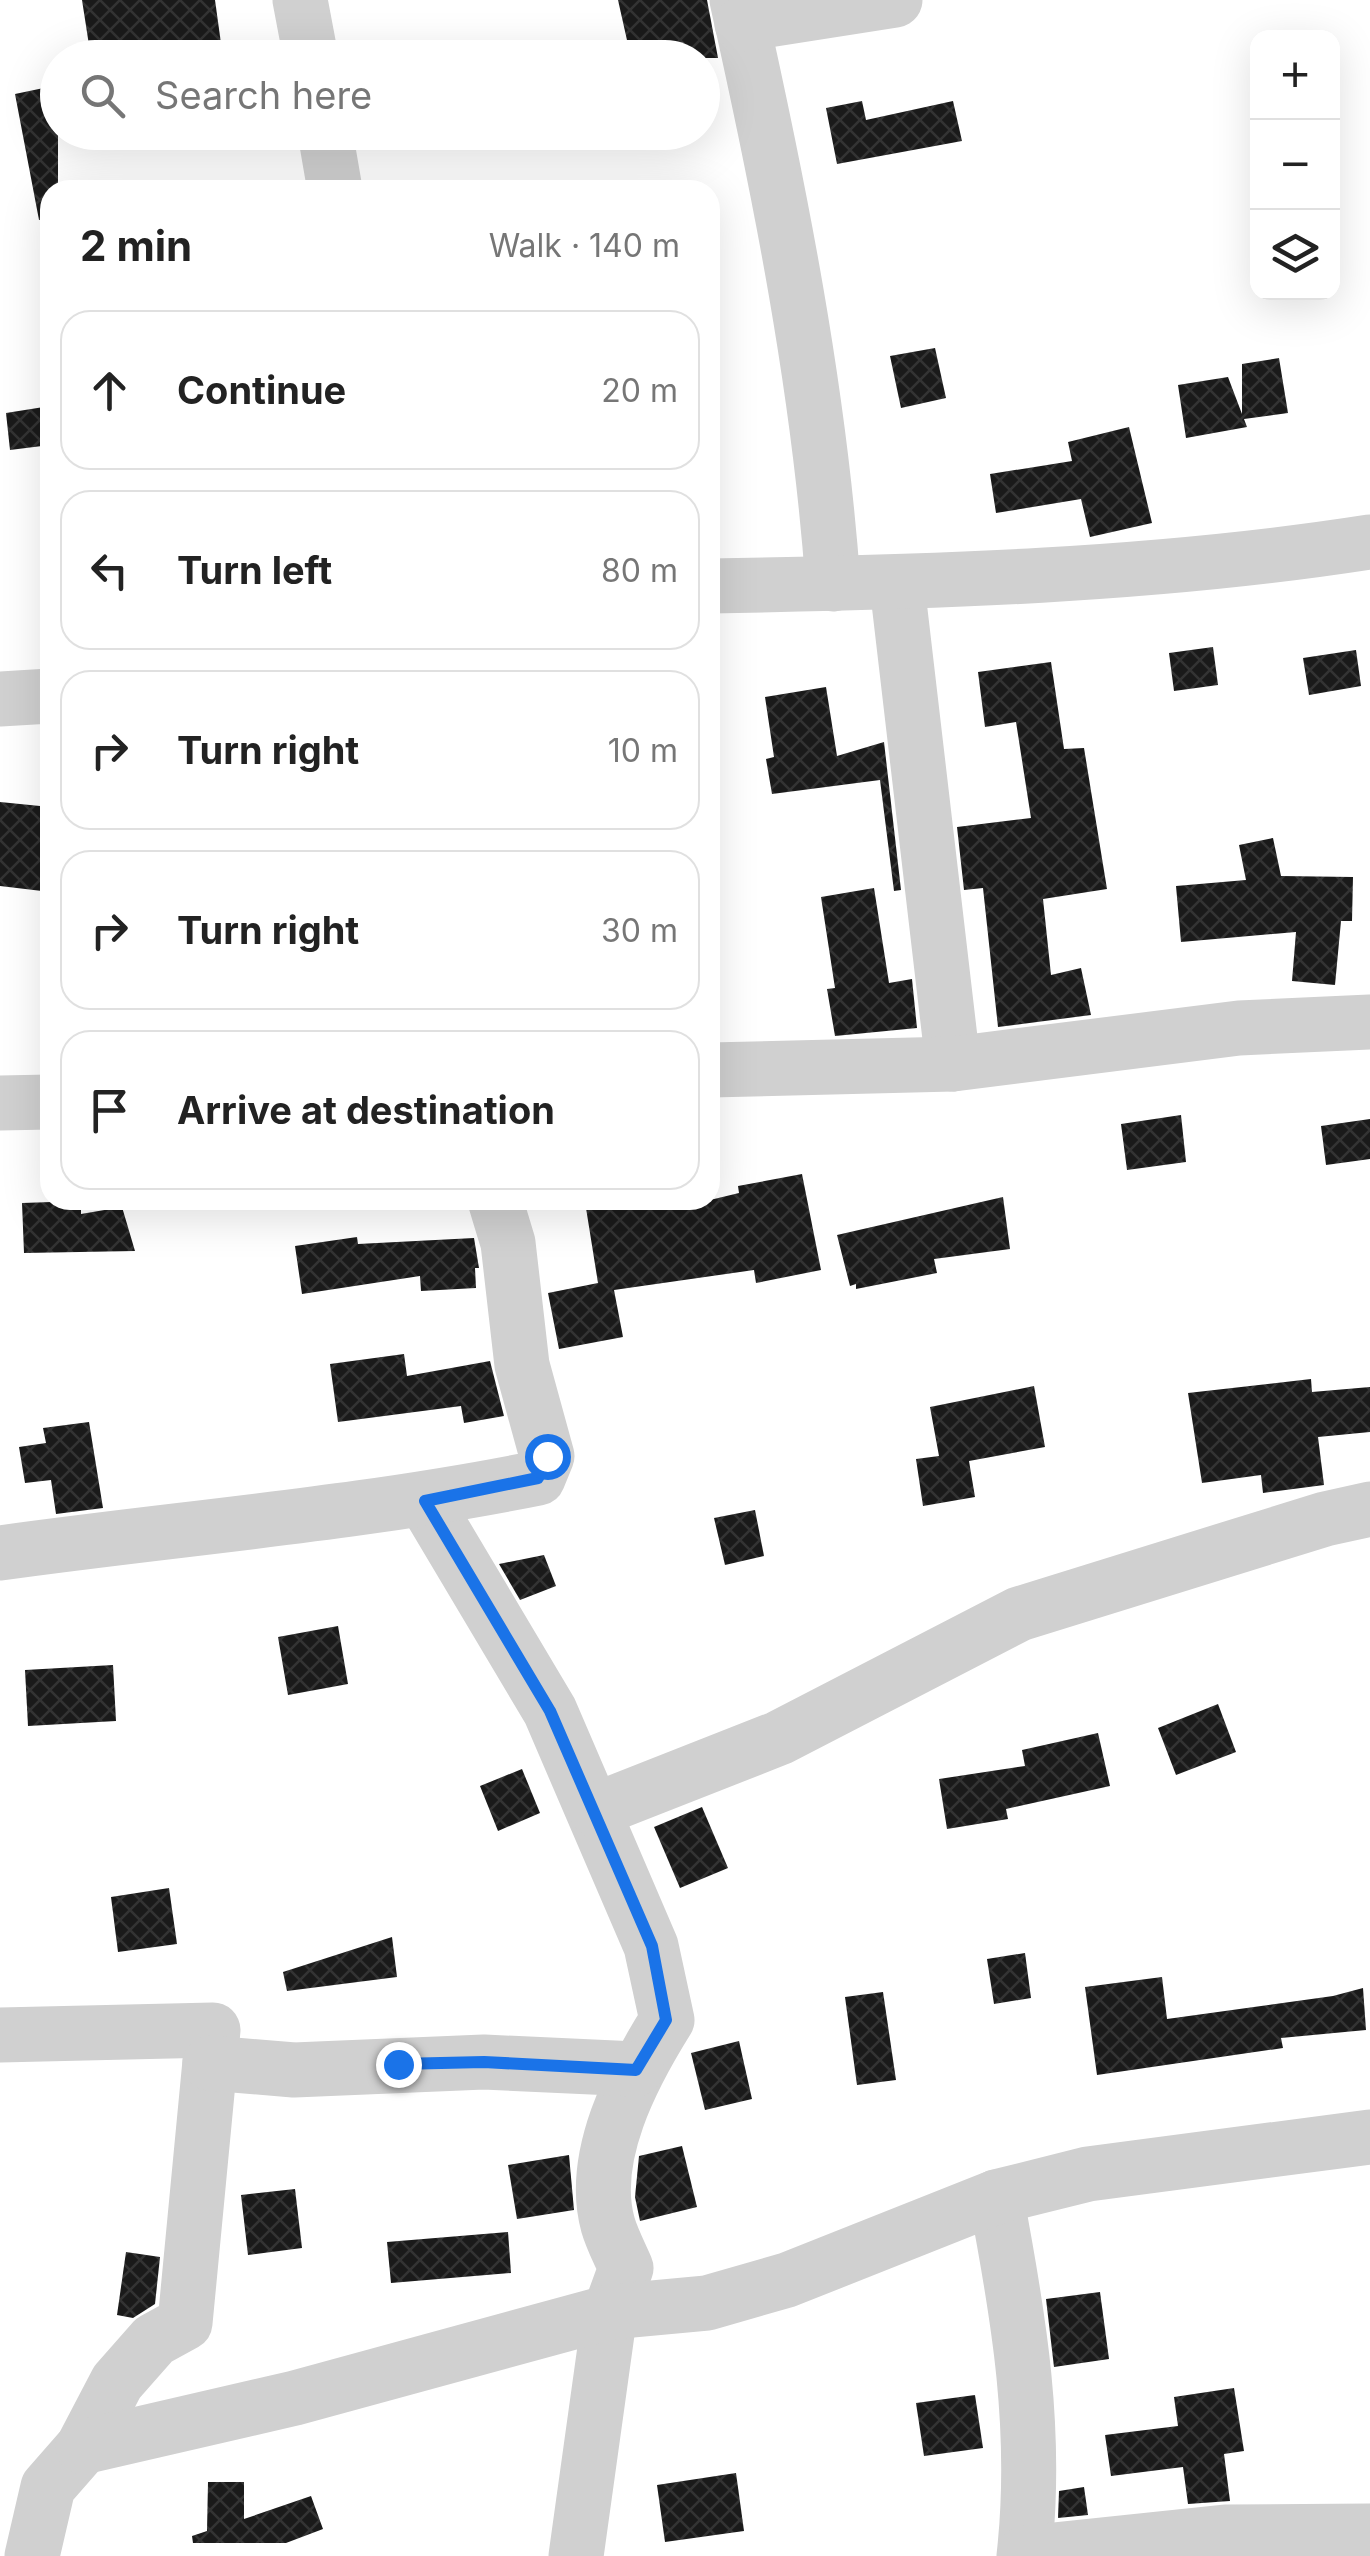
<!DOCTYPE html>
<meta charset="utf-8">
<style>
:root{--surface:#fff;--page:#f6f6f6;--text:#222;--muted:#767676;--line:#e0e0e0}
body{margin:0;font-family:Inter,sans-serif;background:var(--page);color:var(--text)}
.controls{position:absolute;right:30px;top:30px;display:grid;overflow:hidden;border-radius:20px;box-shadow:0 10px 40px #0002}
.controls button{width:90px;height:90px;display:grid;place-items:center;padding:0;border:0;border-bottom:2px solid var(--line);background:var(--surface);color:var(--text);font:50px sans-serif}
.stop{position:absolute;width:30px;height:30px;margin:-22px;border:8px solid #1a73e8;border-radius:50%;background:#fff}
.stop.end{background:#1a73e8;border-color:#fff;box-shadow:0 2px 10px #0008}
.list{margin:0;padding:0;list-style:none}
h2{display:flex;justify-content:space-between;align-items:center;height:130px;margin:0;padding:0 40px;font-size:42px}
h2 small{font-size:32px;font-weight:400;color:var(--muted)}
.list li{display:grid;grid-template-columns:65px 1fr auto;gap:30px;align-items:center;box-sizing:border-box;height:160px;margin:0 20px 20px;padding:0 20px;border:2px solid var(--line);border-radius:30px}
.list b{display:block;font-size:38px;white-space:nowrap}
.list em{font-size:32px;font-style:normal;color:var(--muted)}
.icon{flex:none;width:55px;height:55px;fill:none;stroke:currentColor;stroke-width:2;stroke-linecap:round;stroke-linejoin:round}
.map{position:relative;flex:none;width:1370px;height:2556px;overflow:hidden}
.search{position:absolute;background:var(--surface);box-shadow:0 10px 40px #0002;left:40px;top:40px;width:680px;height:110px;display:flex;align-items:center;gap:25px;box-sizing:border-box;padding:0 35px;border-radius:55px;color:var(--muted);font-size:38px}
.panel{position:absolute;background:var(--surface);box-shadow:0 10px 40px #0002;left:40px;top:180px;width:680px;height:1030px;border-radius:30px}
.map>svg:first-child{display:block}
.building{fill:url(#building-cross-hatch)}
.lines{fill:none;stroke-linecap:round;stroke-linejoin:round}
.minor{stroke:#d0d0d0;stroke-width:55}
.route{stroke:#1a73e8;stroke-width:12}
</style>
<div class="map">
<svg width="1370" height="2556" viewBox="0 0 1370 2556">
<defs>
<pattern id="building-cross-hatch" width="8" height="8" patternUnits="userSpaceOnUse" patternTransform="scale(2.5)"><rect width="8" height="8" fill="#1a1a1a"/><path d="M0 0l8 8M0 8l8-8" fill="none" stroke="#333"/></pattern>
</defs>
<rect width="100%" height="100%" fill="#fff"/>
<g class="building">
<path d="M82,0H215L223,58H91Z"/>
<path d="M618,0H707L718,58H631Z"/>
<path d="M58,85V190H50V219L39,220L15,94Z"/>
<path d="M862,101L866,120L953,101L962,141L837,164L826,108Z"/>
<path d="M935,348L946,398L901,408L890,356Z"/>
<path d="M1279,358L1288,413L1244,419L1247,427L1186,438L1178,385L1228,377L1242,414V364Z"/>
<path d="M50,406V445L10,450L6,413Z"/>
<path d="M1129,427L1152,523L1090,537L1081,499L996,513L990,474L1072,461L1068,442Z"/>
<path d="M1213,647L1218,685L1174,691L1169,653Z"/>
<path d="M1356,650L1361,686L1309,695L1303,658Z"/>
<path d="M1051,662L1064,749L1084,748L1107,889L1043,899L1051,975L1081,968L1091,1015L998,1027L983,888L964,890L957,827L1031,818L1016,722L985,727L978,672Z"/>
<path d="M826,687L837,756L884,742L901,890L894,891L880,780L772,794L766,759L774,757L765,697Z"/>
<path d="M0,802L50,807L42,891L0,886Z"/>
<path d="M1273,838L1281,876L1353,877L1352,921H1341L1335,985L1292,981L1296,932L1181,942L1176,886L1246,880L1239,845Z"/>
<path d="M874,888L889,983L912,979L917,1028L835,1036L827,989L835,988L821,897Z"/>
<path d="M1181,1115L1186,1162L1127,1170L1121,1124Z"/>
<path d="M1370,1119V1159L1326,1165L1321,1126Z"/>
<path d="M802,1174L821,1270L756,1283L754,1270L614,1290L623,1337L559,1349L548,1293L598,1283L586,1208L645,1200H710L739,1193L738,1186Z"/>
<path d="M1003,1197L1010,1249L934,1259L937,1273L856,1289V1284L850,1286L837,1235Z"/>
<path d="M81,1201V1214L122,1207L135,1251L24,1253L22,1203Z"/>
<path d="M357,1237L358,1244L474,1238L479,1268H475L476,1288L421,1291L420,1276L302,1294L295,1246Z"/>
<path d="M404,1354L407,1376L490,1361L504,1416L464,1423L461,1406L338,1422L330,1364Z"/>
<path d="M1311,1379L1312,1392L1370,1387V1432L1318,1437L1324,1485L1263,1493L1261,1475L1202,1483L1188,1393Z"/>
<path d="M1034,1386L1045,1447L969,1461L975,1497L923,1506L916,1459L939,1456L930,1407Z"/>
<path d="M89,1422L103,1508L56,1514L51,1480L25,1483L19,1447L46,1443L43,1428Z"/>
<path d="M755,1510L764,1556L725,1565L714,1518Z"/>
<path d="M544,1555L556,1586L520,1600L499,1564Z"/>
<path d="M338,1626L348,1684L288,1695L278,1637Z"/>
<path d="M113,1665L116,1721L28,1726L25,1670Z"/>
<path d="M1218,1704L1236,1752L1176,1775L1158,1728Z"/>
<path d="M1098,1733L1110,1786L1006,1809L1008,1819L947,1829L939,1779L1025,1766L1022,1750Z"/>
<path d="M522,1769L540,1813L498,1831L480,1786Z"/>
<path d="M702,1807L728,1868L680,1888L654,1827Z"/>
<path d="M169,1888L177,1944L118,1952L111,1897Z"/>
<path d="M392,1937L397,1977L287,1991L283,1972Z"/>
<path d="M1025,1953L1031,1998L994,2004L987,1959Z"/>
<path d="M1162,1977L1167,2019L1333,1996L1363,1988L1366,2030L1281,2038L1283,2048L1097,2075L1085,1987Z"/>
<path d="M883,1992L896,2080L857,2085L845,1997Z"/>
<path d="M739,2041L752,2099L705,2110L691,2053Z"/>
<path d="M682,2146L697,2207L640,2221L635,2197L639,2156Z"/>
<path d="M569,2155L574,2210L517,2219L508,2165Z"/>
<path d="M295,2189L302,2248L248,2255L241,2195Z"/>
<path d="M508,2232L511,2273L391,2283L387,2242Z"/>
<path d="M126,2252L160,2257L155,2304L133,2318L117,2315Z"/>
<path d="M1100,2292L1109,2359L1054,2367L1046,2299Z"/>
<path d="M1234,2388L1244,2451L1224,2454L1230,2501L1188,2504L1183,2467L1111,2476L1105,2435L1178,2426L1174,2397Z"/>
<path d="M975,2395L983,2448L924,2456L916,2403Z"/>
<path d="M736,2473L744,2531L665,2542L657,2485Z"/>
<path d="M208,2482H244V2519L311,2496L323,2529L286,2543H193L192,2536L207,2531Z"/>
<path d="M1084,2487L1088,2515L1058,2518L1059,2491Z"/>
</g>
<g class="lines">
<g class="minor">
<path d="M300,0L311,58"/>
<path d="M737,0C780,192 819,388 833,584"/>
<path d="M742,24L895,0"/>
<path d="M325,132L335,190"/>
<path d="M897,585L953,1064"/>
<path d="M710,586C931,582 1152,576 1370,542"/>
<path d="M0,699L50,696"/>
<path d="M710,1070L953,1064L1239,1028L1370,1022"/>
<path d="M0,1103L50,1102"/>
<path d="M425,1501L550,1711L651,1946L667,2020C632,2076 589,2157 608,2225C612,2239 620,2254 626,2268L610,2312L576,2556"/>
<path d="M0,1553C179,1528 360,1514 538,1478L547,1456L522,1365L508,1243L495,1200"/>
<path d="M596,1810L779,1738L1019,1614L1325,1519L1370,1509"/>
<path d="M0,2035L213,2030L185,2323L154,2340L117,2382L83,2447L48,2487L32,2556"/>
<path d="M210,2063L294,2070L484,2062L636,2069"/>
<path d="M996,2197C1019,2318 1038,2432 1024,2556"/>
<path d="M83,2447L295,2398L610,2312L707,2303L787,2280L996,2197L1088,2174L1370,2137"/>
<path d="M1025,2553L1225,2532L1370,2531"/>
</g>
</g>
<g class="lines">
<path class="route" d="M398,2064L484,2062L636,2070L666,2020L652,1946L550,1711L425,1501L538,1478L547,1456"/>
</g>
</svg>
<div class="controls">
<button>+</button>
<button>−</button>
<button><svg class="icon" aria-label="layers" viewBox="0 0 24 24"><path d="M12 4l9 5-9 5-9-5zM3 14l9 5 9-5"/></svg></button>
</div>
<div class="stop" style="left:547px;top:1456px"></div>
<div class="stop end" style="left:398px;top:2064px"></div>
<div class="search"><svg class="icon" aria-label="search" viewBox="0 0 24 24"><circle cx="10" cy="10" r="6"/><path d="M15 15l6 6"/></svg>Search here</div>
<section class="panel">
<h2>2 min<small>Walk · 140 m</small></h2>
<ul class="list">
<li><svg class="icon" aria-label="ahead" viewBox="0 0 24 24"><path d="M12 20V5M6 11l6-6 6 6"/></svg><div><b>Continue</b></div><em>20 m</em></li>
<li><svg class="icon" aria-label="left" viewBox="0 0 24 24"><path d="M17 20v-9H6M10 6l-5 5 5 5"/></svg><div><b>Turn left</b></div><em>80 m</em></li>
<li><svg class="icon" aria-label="right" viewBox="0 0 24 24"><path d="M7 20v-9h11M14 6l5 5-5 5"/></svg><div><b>Turn right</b></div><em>10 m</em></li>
<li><svg class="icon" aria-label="right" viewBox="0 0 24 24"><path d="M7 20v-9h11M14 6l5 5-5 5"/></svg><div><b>Turn right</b></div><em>30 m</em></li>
<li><svg class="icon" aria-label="arrive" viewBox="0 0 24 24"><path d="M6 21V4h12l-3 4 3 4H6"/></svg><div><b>Arrive at destination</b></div></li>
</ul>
</section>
</div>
